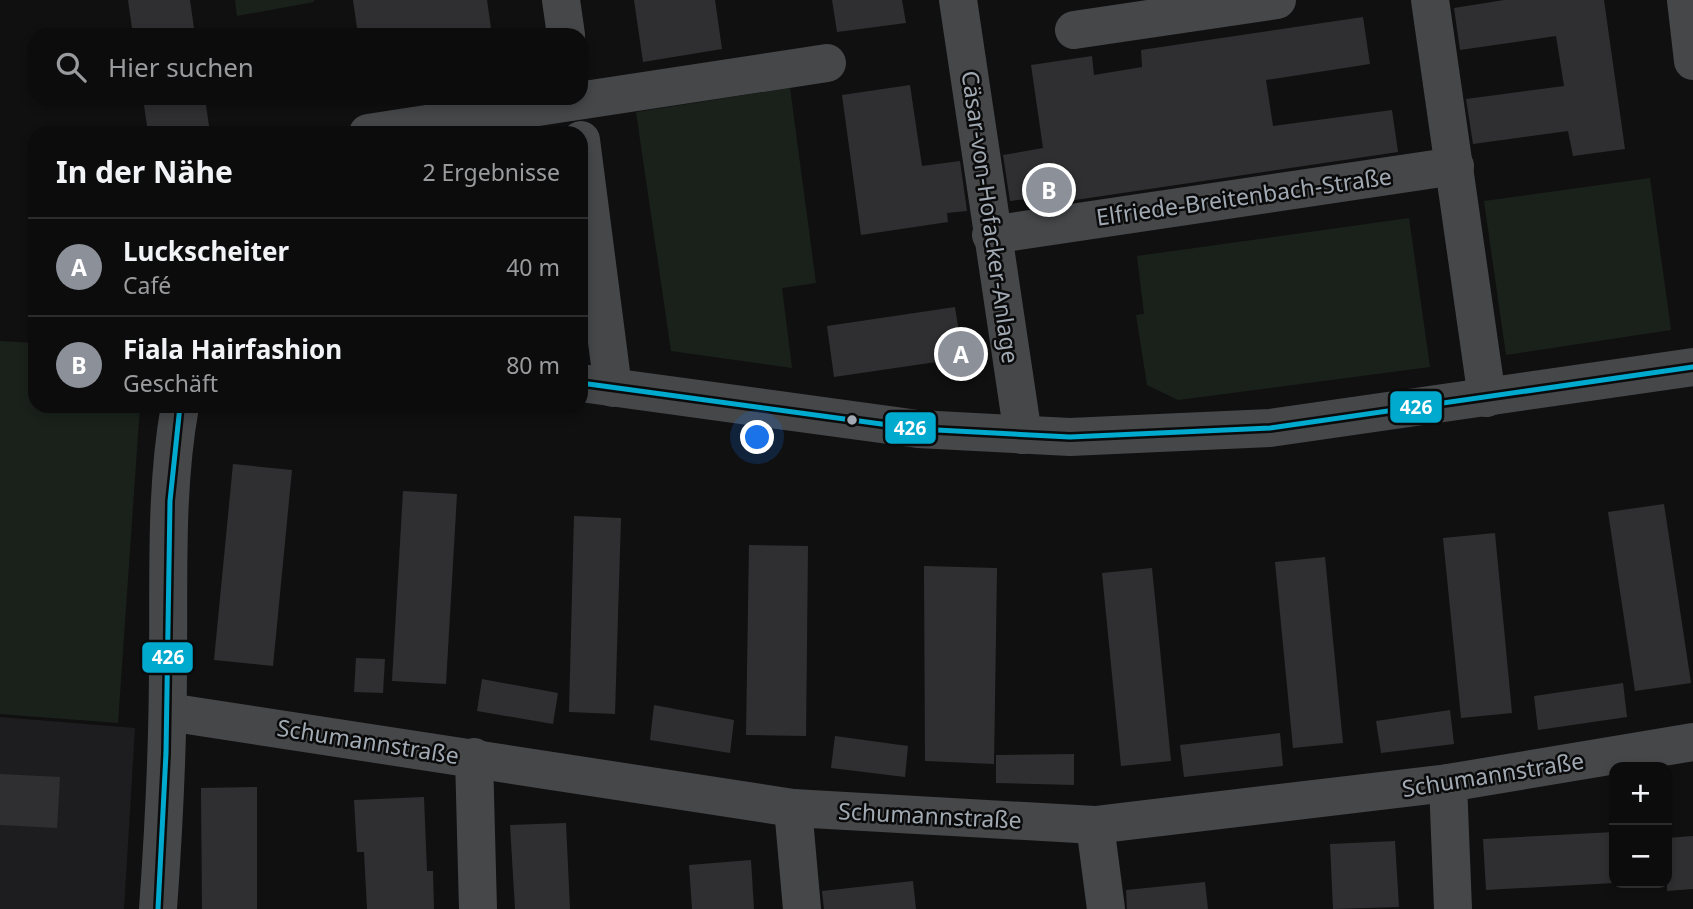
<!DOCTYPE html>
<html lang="de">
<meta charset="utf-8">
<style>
:root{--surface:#0c0c0d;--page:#1a1a1b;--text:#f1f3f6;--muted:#9a9b9d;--line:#2c2c2e;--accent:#8c9099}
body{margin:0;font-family:"Noto Sans",sans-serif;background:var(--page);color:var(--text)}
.controls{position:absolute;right:21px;bottom:21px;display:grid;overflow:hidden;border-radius:14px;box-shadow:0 4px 10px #0003}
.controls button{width:63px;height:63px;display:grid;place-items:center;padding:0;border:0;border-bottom:2px solid var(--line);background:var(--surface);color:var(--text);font:35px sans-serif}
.you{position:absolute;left:758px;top:438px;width:24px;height:24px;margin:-18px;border:5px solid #fff;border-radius:50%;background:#1a73e8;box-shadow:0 0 0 10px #1a73e833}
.badge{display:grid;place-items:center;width:46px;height:46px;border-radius:50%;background:var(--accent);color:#fff;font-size:23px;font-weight:700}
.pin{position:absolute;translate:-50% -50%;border:4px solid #fff;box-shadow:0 2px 7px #0006}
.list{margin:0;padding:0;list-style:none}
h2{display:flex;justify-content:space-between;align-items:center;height:91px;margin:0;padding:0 28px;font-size:30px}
h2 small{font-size:23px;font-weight:400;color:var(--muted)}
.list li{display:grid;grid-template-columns:46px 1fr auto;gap:21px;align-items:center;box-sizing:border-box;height:98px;padding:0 28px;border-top:2px solid var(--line)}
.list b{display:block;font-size:26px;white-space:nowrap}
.list p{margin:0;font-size:23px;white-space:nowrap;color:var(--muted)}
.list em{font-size:23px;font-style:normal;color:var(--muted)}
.icon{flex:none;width:38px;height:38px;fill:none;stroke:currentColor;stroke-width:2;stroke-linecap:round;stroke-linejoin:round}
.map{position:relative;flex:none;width:1693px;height:909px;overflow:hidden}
.search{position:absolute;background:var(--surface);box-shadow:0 4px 10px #0003;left:28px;top:28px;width:560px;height:77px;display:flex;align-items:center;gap:18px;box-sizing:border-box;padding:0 24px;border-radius:21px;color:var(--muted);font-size:26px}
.panel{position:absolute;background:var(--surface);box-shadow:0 4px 10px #0003;left:28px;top:126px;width:560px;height:287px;border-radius:21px}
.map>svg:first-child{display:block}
.built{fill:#1d1d1f}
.green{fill:#1a211b}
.building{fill:#2f2f31}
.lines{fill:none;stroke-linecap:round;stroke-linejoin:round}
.minor{stroke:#454749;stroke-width:38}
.bus-1-casing{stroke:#0b0b0c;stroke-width:10}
.bus-1{stroke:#00a9ce;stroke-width:5}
.bus-dot{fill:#a1a9b2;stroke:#0b0b0c;stroke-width:2.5}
.labels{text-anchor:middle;stroke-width:5;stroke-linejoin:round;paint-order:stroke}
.street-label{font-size:23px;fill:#a1a9b2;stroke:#0b0b0c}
.line-badge{stroke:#0b0b0c;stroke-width:2.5}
.badge-label{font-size:19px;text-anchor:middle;font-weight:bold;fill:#fff}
</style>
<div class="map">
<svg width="1693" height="909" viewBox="0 0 1693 909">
<rect width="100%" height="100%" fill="#101011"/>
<path class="built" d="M0,717L135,728L124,909H0Z"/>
<g class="green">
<path d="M235,0H314V2L237,16Z"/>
<path d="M790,88L816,283L782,288L792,368L671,351L636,112Z"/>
<path d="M1650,178L1671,330L1506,355L1484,201Z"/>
<path d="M1409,218L1430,367L1178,400L1147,385L1136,315L1144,314L1137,256Z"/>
<path d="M0,341L35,343V406H140L118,723L0,714Z"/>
</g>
<g class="building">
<path d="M128,0H190L195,35H133Z"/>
<path d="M353,0H487L492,35H411L410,31L358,35Z"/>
<path d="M634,0H715L722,49L643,62Z"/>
<path d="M832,0H902L906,23L837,32Z"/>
<path d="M1504,0H1604L1625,149L1573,156L1568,131L1473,144L1466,99L1564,86L1556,36L1460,50L1454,8Z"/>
<path d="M1363,17L1370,64L1266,80L1273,126L1392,110L1398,152L1035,206L1034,198L1010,201L1003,155L1043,148L1031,65L1092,56L1094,75L1142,67L1141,50Z"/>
<path d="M910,85L922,166L960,161L967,211L947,213L948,222L861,235L842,95Z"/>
<path d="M143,98H205L210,133H148Z"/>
<path d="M955,307L960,339L974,337L979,368L945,374L943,361L834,377L827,326Z"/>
<path d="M233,464L292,470L273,666L214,660Z"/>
<path d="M403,491L457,494L446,684L392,681Z"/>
<path d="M1664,504L1691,683L1635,691L1608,512Z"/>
<path d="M574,516L621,518L615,714L569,712Z"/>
<path d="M1495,533L1512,713L1461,718L1443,538Z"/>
<path d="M749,545L808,546L806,736L746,735Z"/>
<path d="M1325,557L1343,743L1293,748L1275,562Z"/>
<path d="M924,566L997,568L994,764L925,761Z"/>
<path d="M1152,568L1171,761L1121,766L1102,573Z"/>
<path d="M356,658L385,659L383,693L354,692Z"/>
<path d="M482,679L558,693L553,724L477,711Z"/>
<path d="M1623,683L1627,717L1538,730L1534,696Z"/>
<path d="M654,705L734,720L730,753L650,740Z"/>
<path d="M1450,710L1454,744L1381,753L1376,721Z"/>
<path d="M1280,733L1283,766L1184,777L1180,745Z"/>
<path d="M835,736L908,746L905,777L831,768Z"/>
<path d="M1074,754V785L996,783V755Z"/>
<path d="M0,774L60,777L57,828L0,825Z"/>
<path d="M257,787V909H202L201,788Z"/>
<path d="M424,797L427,871H433L434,909H367L364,852H357L354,800Z"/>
<path d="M566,823L570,909H515L510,825Z"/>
<path d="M1614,832V883L1486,890L1483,839Z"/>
<path d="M1693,836V889L1667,891V838Z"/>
<path d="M1395,841L1399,907L1333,909L1330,844Z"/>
<path d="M751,860L754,909H692L689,865Z"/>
<path d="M913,881L916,909H824L822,891Z"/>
<path d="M1205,882L1208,909H1127L1126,890Z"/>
</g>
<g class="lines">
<g class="minor">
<path d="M561,0L566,35"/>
<path d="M958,0L1023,435"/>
<path d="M1430,0L1487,398"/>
<path d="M1686,0L1693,61"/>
<path d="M1074,30L1277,0"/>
<path d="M368,133L827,63"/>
<path d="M581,140L613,388"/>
<path d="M991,235L1455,166"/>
<path d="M581,383L918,429L1070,437L1270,428L1693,367"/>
<path d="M168,712L793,808L1095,825L1448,783L1693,742"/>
<path d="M474,757L478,909"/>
<path d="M1448,783L1453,909"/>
<path d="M793,808L802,909"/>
<path d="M1095,825L1106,909"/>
<path d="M158,909C164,826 168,743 168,660C169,576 165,489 180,406"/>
</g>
<g class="bus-1-casing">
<g id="bus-1">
<path d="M581,383L918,429L1070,437L1270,428L1693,367"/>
<path d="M158,909L166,753L170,501L180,406"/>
</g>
</g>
<use href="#bus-1" class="bus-1"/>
</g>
<circle class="bus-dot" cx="852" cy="420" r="6"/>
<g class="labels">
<g class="street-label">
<text transform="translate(1244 197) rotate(-8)" y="8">Elfriede-Breitenbach-Straße</text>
<text transform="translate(990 217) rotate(82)" y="8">Cäsar-von-Hofacker-Anlage</text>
<text transform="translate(368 742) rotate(9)" y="8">Schumannstraße</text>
<text transform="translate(1493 775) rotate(-9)" y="8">Schumannstraße</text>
<text transform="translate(930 816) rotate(3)" y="8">Schumannstraße</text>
</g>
</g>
<g class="line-badge">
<rect x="1389" y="390" width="54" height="34" rx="7" fill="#00a9ce"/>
<rect x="884" y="411" width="53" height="34" rx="7" fill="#00a9ce"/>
<rect x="141" y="641" width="53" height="33" rx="7" fill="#00a9ce"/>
</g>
<g class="badge-label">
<text x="1416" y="414">426</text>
<text x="910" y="435">426</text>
<text x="168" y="664">426</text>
</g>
</svg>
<div class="controls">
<button>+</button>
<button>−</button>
</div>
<div class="you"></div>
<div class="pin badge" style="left:961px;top:354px">A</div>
<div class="pin badge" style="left:1049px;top:190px">B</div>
<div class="search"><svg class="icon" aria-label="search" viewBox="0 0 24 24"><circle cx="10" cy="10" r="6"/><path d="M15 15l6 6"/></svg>Hier suchen</div>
<section class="panel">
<h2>In der Nähe<small>2 Ergebnisse</small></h2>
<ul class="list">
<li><span class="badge">A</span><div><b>Luckscheiter</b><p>Café</p></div><em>40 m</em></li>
<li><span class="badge">B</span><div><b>Fiala Hairfashion</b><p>Geschäft</p></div><em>80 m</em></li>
</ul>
</section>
</div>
